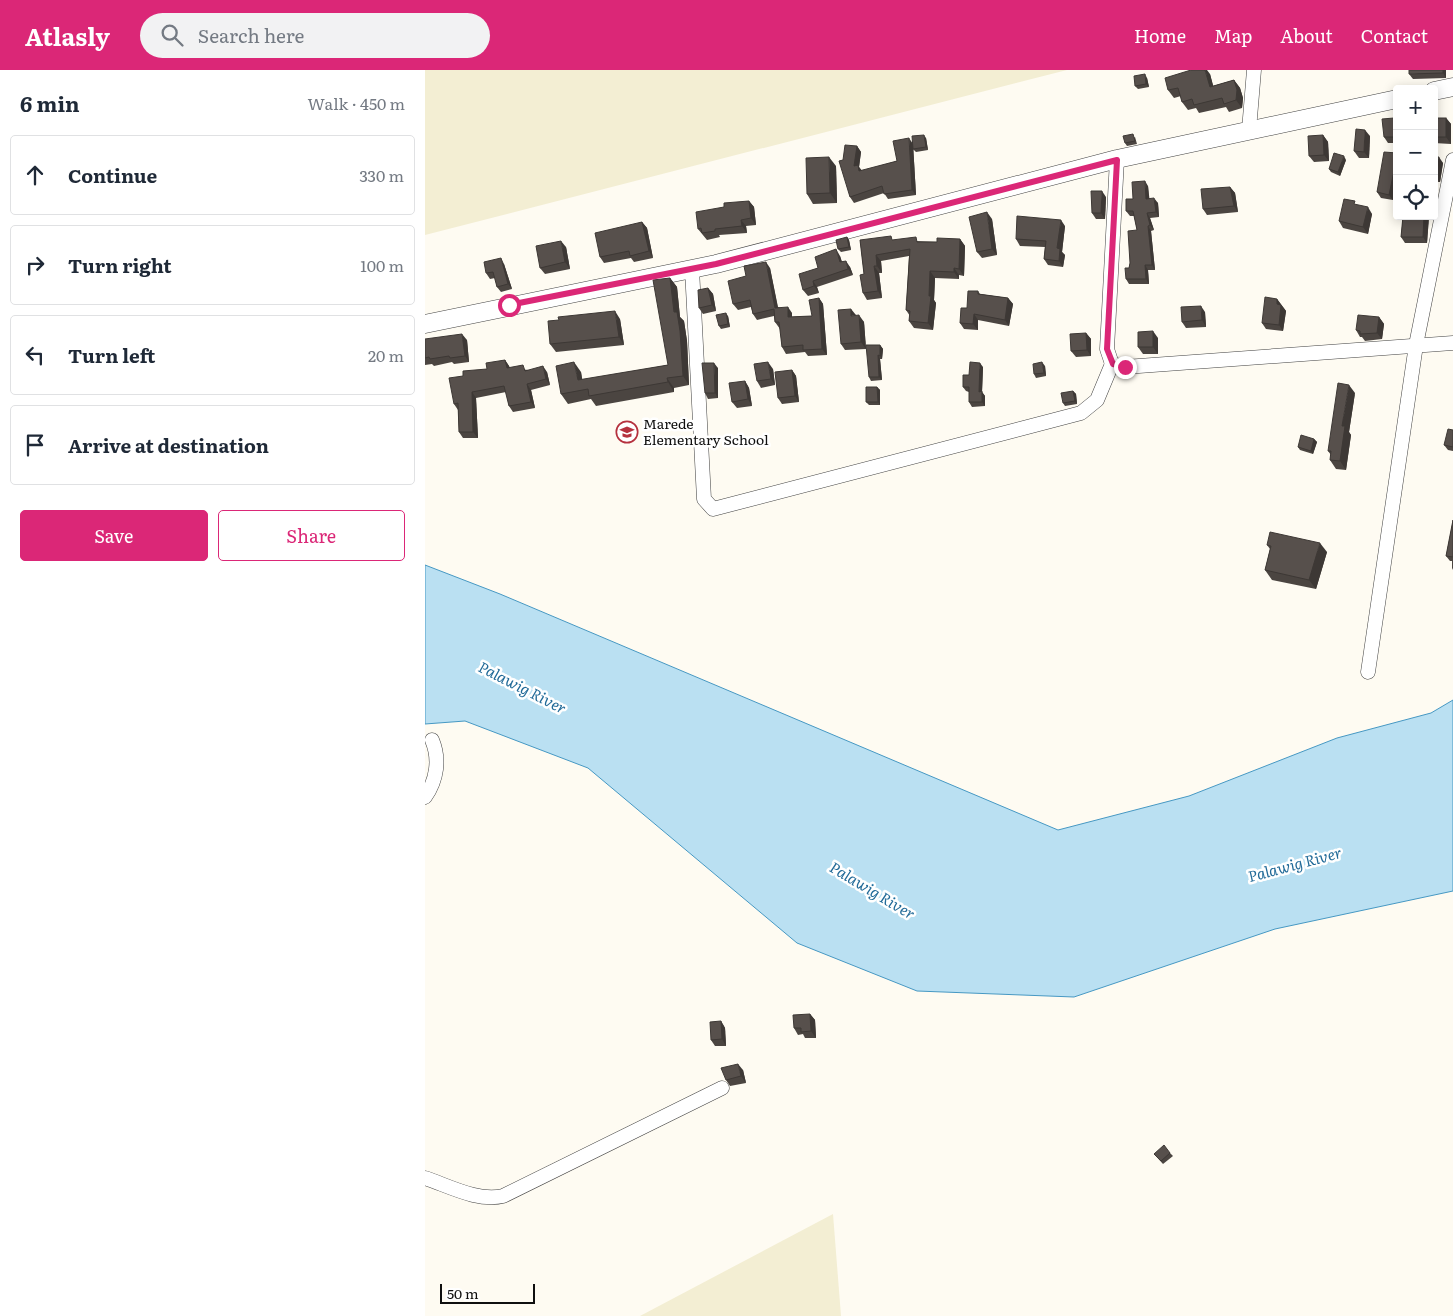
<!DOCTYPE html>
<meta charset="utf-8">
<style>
:root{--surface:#fff;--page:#f2f2f3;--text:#1f2937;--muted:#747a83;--line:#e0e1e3;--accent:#db2777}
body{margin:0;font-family:Literata,serif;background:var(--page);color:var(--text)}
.controls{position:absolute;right:15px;top:15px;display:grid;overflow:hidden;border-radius:5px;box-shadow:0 2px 12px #0003}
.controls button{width:45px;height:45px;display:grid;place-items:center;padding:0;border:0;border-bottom:1px solid var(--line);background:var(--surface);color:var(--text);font:25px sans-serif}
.scale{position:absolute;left:15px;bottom:12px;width:95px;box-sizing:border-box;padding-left:5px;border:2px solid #0f0f0f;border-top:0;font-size:14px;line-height:18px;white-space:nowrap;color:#0f0f0f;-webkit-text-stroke:4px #fff;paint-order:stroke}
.stop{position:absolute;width:15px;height:15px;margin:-11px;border:4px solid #db2777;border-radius:50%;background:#fff}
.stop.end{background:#db2777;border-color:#fff;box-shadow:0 1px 5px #0008}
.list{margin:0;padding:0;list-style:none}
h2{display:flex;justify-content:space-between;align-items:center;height:65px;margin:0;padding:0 20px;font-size:21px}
h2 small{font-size:16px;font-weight:400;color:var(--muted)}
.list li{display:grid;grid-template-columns:32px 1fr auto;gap:15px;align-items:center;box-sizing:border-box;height:80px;margin:0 10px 10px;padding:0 10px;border:1px solid var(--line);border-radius:5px}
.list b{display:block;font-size:19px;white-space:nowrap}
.list em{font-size:16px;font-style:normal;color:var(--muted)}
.actions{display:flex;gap:10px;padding:15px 20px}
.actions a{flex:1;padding:11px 0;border:1px solid var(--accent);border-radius:5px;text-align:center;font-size:18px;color:var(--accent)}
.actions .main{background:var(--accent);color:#fff}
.icon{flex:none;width:28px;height:28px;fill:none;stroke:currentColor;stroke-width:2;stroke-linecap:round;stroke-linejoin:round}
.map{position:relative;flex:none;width:1028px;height:1246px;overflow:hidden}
header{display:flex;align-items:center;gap:30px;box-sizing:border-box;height:70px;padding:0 25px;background:var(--accent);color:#fff}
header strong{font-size:24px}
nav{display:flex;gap:28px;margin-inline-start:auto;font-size:18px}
.search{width:350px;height:45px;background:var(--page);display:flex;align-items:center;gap:12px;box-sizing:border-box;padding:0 18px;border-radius:28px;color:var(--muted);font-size:19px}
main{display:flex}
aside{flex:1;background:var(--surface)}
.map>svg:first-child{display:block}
.farmland{fill:#f3eed3}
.water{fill:#bae0f2;stroke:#4698c3}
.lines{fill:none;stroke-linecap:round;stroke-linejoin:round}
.minor-casing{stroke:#424242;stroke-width:15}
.tertiary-casing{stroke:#424242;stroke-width:19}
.minor{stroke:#fff;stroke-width:14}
.tertiary{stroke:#fff;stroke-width:18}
.wall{fill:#4b4541}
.shaded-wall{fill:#3d3835}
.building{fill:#57504c;stroke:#3d3835}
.route{stroke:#db2777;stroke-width:6}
.labels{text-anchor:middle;stroke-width:5;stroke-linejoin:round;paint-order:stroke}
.poi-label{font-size:14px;fill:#0f0f0f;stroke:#fff;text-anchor:start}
.water-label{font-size:15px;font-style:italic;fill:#216a98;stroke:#fff}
</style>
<header>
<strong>Atlasly</strong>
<div class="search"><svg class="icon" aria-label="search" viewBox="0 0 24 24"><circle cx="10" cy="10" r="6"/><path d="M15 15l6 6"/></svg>Search here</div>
<nav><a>Home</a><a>Map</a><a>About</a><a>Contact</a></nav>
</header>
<main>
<aside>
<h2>6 min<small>Walk · 450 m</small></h2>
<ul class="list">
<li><svg class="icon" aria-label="ahead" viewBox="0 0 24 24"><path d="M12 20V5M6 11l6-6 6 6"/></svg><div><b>Continue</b></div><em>330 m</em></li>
<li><svg class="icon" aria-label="right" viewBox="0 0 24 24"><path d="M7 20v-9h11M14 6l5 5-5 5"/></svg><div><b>Turn right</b></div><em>100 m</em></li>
<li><svg class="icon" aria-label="left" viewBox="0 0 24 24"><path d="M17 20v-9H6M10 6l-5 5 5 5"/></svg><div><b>Turn left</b></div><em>20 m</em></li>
<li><svg class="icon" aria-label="arrive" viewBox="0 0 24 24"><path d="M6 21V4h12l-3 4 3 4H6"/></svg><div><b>Arrive at destination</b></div></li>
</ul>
<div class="actions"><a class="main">Save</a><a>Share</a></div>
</aside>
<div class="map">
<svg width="1028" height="1246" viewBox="0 0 1028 1246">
<rect width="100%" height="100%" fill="#fefbf2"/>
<g class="farmland">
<path d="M0,0H642L0,165Z"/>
<path d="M408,1144L416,1246H215Z"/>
</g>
<path class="water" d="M0,495L75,524L633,760L764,726L912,668L1006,643L1028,630V821L850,859L649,927L492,921L372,873L163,698L40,651L0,654Z"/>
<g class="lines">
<g class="minor-casing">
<g id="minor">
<path d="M824,60L829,0"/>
<path d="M692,89L682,279L687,294L700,297L1028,273"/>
<path d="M267,199L279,429L288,439L656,343L672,330L687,294"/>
<path d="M943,602L991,275L1028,90"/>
<path d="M0,727C12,710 15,689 7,670"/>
<path d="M0,1108C24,1116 53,1132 78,1126L297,1018"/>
</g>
</g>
<g class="tertiary-casing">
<g id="tertiary">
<path d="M1009,21L1028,17"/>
<path d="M0,254L291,194L692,89L972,29"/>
</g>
</g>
<use href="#minor" class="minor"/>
<use href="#tertiary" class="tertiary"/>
</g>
<g class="wall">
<path d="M1021,0V8L988,9L984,4Z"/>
<path d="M785,4L788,16L809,10L815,18L818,28L817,38L804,42L801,37L774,43L771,38L763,40L757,32L756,26L749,28L743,20Z"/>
<path d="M722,8L724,17L713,19L710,16Z"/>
<path d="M969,48L972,52V73H963L959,67Z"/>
<path d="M1009,48H1021L1026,54V74L1009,73Z"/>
<path d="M898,65L903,72L904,91L889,92L884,86Z"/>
<path d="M945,66L944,88H934L929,81Z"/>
<path d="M710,67L712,74L702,76L700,73Z"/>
<path d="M501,68L503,80L491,82L488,79V74L491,125L463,129L459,123L429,133L425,127L418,90L432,76L436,82L434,97L437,101L472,91L488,74Z"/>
<path d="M972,83V112L968,130L956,128L952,122Z"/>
<path d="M1009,87L1018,93L1015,112H1011L1009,109Z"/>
<path d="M921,90L915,106L906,102L904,99Z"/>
<path d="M411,96L412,133L388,134L382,124Z"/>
<path d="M723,116L724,129L733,133L734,147L725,148L729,160L726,161L730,200H723L724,214H704L701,209L704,198L712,160L709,146H705L701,141L708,129Z"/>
<path d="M805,117L810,123L813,142L782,145L778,139Z"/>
<path d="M681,127L680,149H671L667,143Z"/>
<path d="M324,131L329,137L331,155L321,156L322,163L294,165L295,167L282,170L273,159L299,137Z"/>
<path d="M932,135L947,144L943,164L918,158L914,151Z"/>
<path d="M978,146H1004L1002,173H980L976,167Z"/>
<path d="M567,149L572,185L557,188L552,182Z"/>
<path d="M217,152L222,158L228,188L209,192L206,188L179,193L175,187Z"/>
<path d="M640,156L637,182L640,185L638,197L623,195L619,189L620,177L595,176L591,169Z"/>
<path d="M422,167L424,170L426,180L416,182L413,179Z"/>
<path d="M535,169L540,176L539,206L534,205V209L510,208L509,230L511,233L508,260L489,258L484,251L485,246L481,240L484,186L456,191L457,203H454L457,228L442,230L438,223L439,204L435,170H469L512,172Z"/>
<path d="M141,177L145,199L120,204L115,198Z"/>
<path d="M415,186L417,192L425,197L428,205L392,217L394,223L383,226L378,220L393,198Z"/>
<path d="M79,194L87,219L76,222L72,217L70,208L65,209L61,203Z"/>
<path d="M345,198L353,237L367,243V247L387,246L394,228L398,234L402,285L383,286L380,282L361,284L357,277L355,259L350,252L349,246L332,250L328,244L326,237L313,240L308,234Z"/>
<path d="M245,208L252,217L255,247L259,251L262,271L264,315L249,318V322L171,336L166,329L143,334L136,324L156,302L157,310L243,295Z"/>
<path d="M283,218L288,224L291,241L278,244L274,238Z"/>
<path d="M553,221L555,224L583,228L588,234L584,256L553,250V260L539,259L535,253Z"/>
<path d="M852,229L861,241L858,261L841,259L837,253Z"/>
<path d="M780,242L781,257L761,258L757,252Z"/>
<path d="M303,246L305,257L296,259L294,256Z"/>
<path d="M431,246L439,252L441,279L420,280L416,274Z"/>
<path d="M954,247L959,254L957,269L940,271L937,267H935L931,260Z"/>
<path d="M195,249L199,275L131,282L125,274Z"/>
<path d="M661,263L666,269V286L651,287L646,281Z"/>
<path d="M733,268V284H718L713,277Z"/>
<path d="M0,269L42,270L44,292L29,294L27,292L9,296L7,294L0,295Z"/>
<path d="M455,275L458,279L457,289H455L457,310L446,311L444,307Z"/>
<path d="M80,290L84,296L85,298L122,302L125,315L106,320L110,338L88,342L84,336L81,322L51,328L53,368H38L34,362L33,340L29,334L38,306L62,299Z"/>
<path d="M620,296L621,306L611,308L609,304Z"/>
<path d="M558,297L557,322L560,326V336L547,337L544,332V322L541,321L538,317L544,305Z"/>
<path d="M293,298V328L283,329L280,323Z"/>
<path d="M348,299L350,315L336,318L332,311Z"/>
<path d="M367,300L371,306L374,332L357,334L353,328Z"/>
<path d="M320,311L324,318L327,336L312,338L307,332Z"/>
<path d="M452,317L455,320V335H444L441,332Z"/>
<path d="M648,321L651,324L652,334L640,336L638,333Z"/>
<path d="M930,323L924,362L926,365L921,400L911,399L905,390L906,385L903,381Z"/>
<path d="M1028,360V381L1023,380L1019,375Z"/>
<path d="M889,369L892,372L888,384L875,380L873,377Z"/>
<path d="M1028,450V500L1027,498V491H1025L1021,486Z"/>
<path d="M842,475L902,482L891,519L847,510L840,500L845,479Z"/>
<path d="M385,944L390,950L391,968H380L378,964L373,965L369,958Z"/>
<path d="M296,951L300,958L301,976H290L286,970Z"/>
<path d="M318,1000L321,1013L305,1016L301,1010Z"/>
<path d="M745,1083L748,1086L738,1094L729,1084Z"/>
</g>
<g class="shaded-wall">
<path d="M780,0H782L785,4L791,26L785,17Z"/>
<path d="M1018,0H1021V8L1018,3Z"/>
<path d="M720,4L722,8L724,17L721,14Z"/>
<path d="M809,10L815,18L818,28L817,38L811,30Z"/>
<path d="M969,48L972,52V68L971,67Z"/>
<path d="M1021,48L1026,54V74L1021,67Z"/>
<path d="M940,60L945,66L944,88L939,82Z"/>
<path d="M499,65L501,68L503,80L501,77Z"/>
<path d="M898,65L903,72L904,91L899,85Z"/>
<path d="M484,68L488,74L491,125L487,120Z"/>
<path d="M432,76L436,82L434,97L437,101L438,107L429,96Z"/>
<path d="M919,86L921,90L915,106L913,102Z"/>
<path d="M404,87L411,96L412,133L405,123Z"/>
<path d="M1014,87L1018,93L1015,112L1010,106Z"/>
<path d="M970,96L972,98V112L968,130L964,125Z"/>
<path d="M720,111L723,116L725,134L721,129Z"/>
<path d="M805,117L810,123L813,142L809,136Z"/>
<path d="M677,121L681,127L680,149L676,143Z"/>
<path d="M729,128L733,133L734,147L731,142Z"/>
<path d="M324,131L329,137L331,155L326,148Z"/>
<path d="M943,137L947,144L943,164L938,157Z"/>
<path d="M562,142L567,149L572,185L567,179Z"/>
<path d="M722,143L725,148L729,160L725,155Z"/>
<path d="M999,146H1004L1002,173L998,167Z"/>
<path d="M316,150L321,156L322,163L317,156Z"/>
<path d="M636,150L640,156L637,182L640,185L638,197L634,191L632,178Z"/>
<path d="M217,152L222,158L228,188L224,181Z"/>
<path d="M723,156L726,161L730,200L727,195Z"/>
<path d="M422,167L424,170L426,180L424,177Z"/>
<path d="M535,169L540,176L539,206L534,199Z"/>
<path d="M136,171L141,177L145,199L140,192Z"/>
<path d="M411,179L415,186L419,199L415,192Z"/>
<path d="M451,185L456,191L457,203L452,196Z"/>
<path d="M76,188L79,194L87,219L83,214Z"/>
<path d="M421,191L425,197L428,205L423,199Z"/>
<path d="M341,192L345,198L354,244L350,238Z"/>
<path d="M720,195L723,200L724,214L721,209Z"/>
<path d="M449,196L454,203L457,228L453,221Z"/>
<path d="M529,198L534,205V209L529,202Z"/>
<path d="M505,201L510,208L509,230L511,233L508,260L503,253Z"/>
<path d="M245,208L252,217L255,247L259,251L262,271L264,315L258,306Z"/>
<path d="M388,211L392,217L394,223L389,216Z"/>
<path d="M283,218L288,224L291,241L287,235Z"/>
<path d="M394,228L398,234L402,285L397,279Z"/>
<path d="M583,228L588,234L584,256L580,250Z"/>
<path d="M852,229L861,241L858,261L854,255L852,234Z"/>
<path d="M776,236L780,242L781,257L777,250Z"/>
<path d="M363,237L367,243V253L363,247Z"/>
<path d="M426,239L431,245L426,246Z"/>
<path d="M190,241L195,249L199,275L194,267Z"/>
<path d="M301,243L303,246L305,257L303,254Z"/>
<path d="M549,244L553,250V260L548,254Z"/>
<path d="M434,245L439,252L441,279L436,272Z"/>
<path d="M954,247L959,254L957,269L952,263Z"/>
<path d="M728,261L733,268V284L728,277Z"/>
<path d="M661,263L666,269V286L662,280Z"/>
<path d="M37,264L42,270L44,292L40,286Z"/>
<path d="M455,275L458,279L457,289L455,286Z"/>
<path d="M453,285L455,289L457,310L454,307Z"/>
<path d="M80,290L84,296L86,304L82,298Z"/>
<path d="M149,292L156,302L159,320L153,310Z"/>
<path d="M343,292L348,299L350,315L346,309Z"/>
<path d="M617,292L620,296L621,306L619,303Z"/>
<path d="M289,293L293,298V328L290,323Z"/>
<path d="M555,293L558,297L557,322L560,326V336L557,332L554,322Z"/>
<path d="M118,296L122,302L125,315L121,309Z"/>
<path d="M367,300L371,306L374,332L370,326Z"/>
<path d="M242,308L249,318V322L243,312Z"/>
<path d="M320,311L324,318L327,336L323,329Z"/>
<path d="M102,314L106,320L110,338L106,332Z"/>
<path d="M924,315L930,323L924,362L926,365L921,400L915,391L917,356Z"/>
<path d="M452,317L455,320V335L453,332Z"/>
<path d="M648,321L651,324L652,334L650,331Z"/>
<path d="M47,322L51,328L53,368L48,362Z"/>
<path d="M889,369L892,372L888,384L886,381Z"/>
<path d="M895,473L902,482L891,519L884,510Z"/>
<path d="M385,944L390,950L391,968L386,961Z"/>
<path d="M296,951L300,958L301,976L297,969Z"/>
<path d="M313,994L318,1000L321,1013L316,1006Z"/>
</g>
<g class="building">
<path d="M766,0H780L785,17L809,10L812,20L811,30L799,34L797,28L769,35L767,29L757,32L753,18L743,20L740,8Z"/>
<path d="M984,0H1018V3L984,4Z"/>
<path d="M720,4L721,14L710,16L709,6Z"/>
<path d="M969,48L971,67H959L957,49Z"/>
<rect x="1009" y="48" width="12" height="19"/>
<path d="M931,59L940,60L939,82L929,81Z"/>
<path d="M708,64L710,71L700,73L698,66Z"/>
<path d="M499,65L501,77L488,79L487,66Z"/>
<path d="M898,65L899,85L884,86L883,66Z"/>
<path d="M484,68L487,120L459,124L457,116L425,127L414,91L418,90L420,75L432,76L429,96L433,95L434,101L472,91L468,71Z"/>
<path d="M959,82L972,83V96H970L964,125L952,122Z"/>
<path d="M909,83L919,86L913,102L904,99Z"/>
<path d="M404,87L405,123L382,124L381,88Z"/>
<path d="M1009,87H1014L1010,106H1009Z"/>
<path d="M720,111L721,129L729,128L731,142L722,143L725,155L723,156L727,195H720L721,209H701L700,198H704L705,193L703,161L712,160L708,141H701V129H708L707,112Z"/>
<path d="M805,117L809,136L778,139L776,119Z"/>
<path d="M666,121H677L676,143H667Z"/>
<path d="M919,129L930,131L929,134L943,137L938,157L914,151Z"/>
<path d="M324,131L326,148L316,150L317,156L290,159V161L277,163L276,158L273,159L271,142L299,137V133Z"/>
<path d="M562,142L567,179L552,182L544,147Z"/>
<path d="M592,146L636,150L632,178L635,179L634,191L619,189L621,171L591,169Z"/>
<path d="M978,146H999L998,167H976Z"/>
<path d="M217,152L224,181L205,186L204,181L175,187L170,163Z"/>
<path d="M466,166L467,170L491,167L492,172H512V168L535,169L534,199L529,198V202L505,201L504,226H506L503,253L484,251L485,241L481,240L485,179L451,185L452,196H449L453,221L438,223L435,205L439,204L435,170Z"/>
<path d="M422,167L424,177L413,179L411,170Z"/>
<path d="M136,171L140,192L115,198L111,176Z"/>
<path d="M411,179L415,192L421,191L423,199L388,211L389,216L378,220L374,204L393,198L390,187Z"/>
<path d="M76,188L83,214L72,217L68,202L61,203L59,192Z"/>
<path d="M341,192L350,238L363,237V247L387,246L384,230L394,228L397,279L378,280V275L357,277L354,252H350L349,239L328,244L325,230L308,234L303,211L321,206L319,196Z"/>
<path d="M245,208L249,242H252L255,261L258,306L242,308L243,312L164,326L163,319L136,324L131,296L149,292L153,310L243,295L228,210Z"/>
<path d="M283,218L287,235L274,238L273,220Z"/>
<path d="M543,221H553V224L583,228L580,250L549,244L548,254L535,253L536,238H542Z"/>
<path d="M840,227L852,229V234L856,235L854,255L837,253Z"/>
<path d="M776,236L777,250L757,252L756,237Z"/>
<path d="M426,239V246L434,245L436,272L416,274L413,240Z"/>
<path d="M190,241L194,267L125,274L123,251L134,250L133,247Z"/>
<path d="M301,243L303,254L294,256L291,245Z"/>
<path d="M933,245L954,247L952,263L935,264V261L931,260Z"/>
<path d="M728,261V277H713V262Z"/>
<path d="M661,263L662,280L646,281L645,264Z"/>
<path d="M37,264L40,286L25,288L24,286L5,289L4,287L0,288V269Z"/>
<path d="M441,275H455V286L453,285L454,307H444Z"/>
<path d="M80,290L82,298L98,295L100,301L118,296L121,309L102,314L106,332L84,336L79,316L47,322L48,362H34L33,333L29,334L24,308L38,306V301L62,299L61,293Z"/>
<path d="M343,292L346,309L332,311L329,294Z"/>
<path d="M545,292L555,293L554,322L557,321V332H544V317H538V305H544Z"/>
<path d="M617,292L619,303L609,304L608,294Z"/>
<path d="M277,293H289L290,323H280Z"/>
<path d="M367,300L370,326L353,328L350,302Z"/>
<path d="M320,311L323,329L307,332L304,313Z"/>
<path d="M913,313L924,315L917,356H920L915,391L905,390L906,381H903Z"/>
<path d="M441,317H452L453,332H441Z"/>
<path d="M648,321L650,331L638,333L636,323Z"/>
<path d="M1023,359L1028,360V377L1019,375Z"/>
<path d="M876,365L889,369L886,381L873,377Z"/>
<path d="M1028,450V487L1021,486Z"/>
<path d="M845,462L895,473L884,510L840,500L846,476L842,475Z"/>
<path d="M385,944L386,961L376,962V958H369L368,945Z"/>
<path d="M296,951L297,969L286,970L285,952Z"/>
<path d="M313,994L316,1006L301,1010L296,998Z"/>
<path d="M739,1075L745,1083L736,1091L729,1084Z"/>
</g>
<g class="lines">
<path class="route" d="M84,235L291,194L692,90L682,279L688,294L700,297"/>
</g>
<defs>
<g id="school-ring" transform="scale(1.125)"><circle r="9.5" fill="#fff" stroke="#b5313e" stroke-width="1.5"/><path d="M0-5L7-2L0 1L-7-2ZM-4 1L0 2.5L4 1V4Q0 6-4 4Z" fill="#b5313e"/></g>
</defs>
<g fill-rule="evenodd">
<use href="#school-ring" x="202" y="362"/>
</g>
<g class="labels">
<g class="poi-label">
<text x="218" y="359">Marede<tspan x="218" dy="16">Elementary School</tspan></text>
</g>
<g class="water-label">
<text transform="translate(97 618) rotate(27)" y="5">Palawig River</text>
<text transform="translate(870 795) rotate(-15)" y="5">Palawig River</text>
<text transform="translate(447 821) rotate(31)" y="5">Palawig River</text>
</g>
</g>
</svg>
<div class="controls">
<button>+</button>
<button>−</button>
<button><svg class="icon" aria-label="locate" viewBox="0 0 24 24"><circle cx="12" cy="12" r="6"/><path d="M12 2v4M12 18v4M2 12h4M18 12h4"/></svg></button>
</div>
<div class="scale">50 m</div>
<div class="stop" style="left:84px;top:235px"></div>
<div class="stop end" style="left:700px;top:297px"></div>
</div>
</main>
